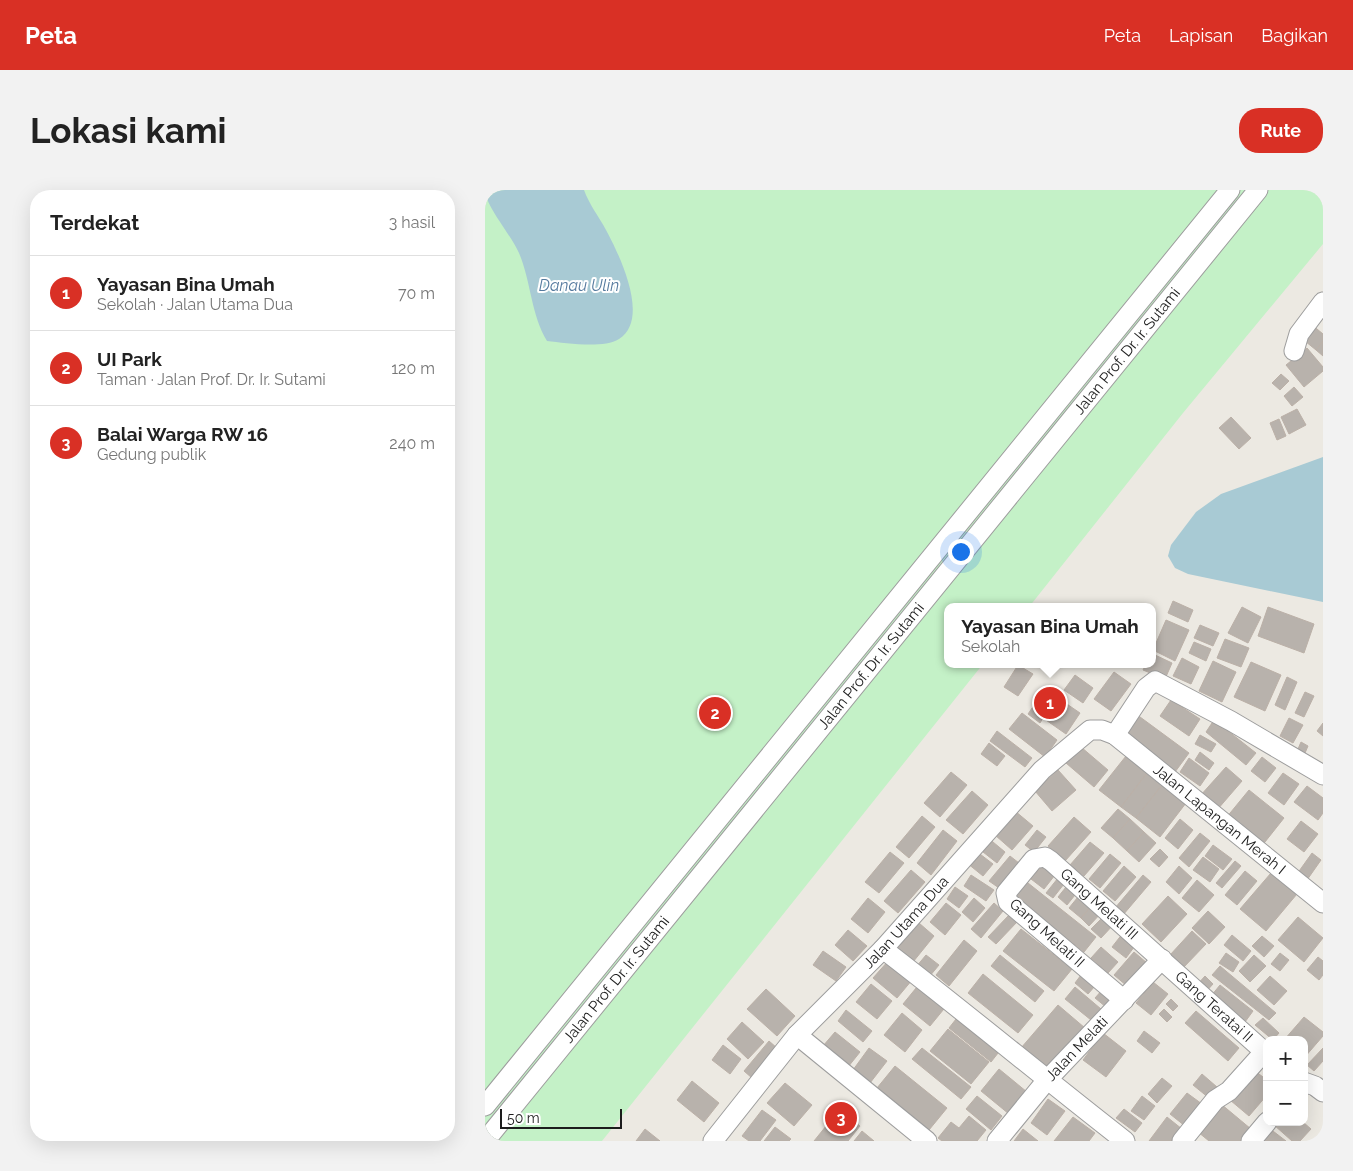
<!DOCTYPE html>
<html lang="id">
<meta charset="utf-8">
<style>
:root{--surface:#fff;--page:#f2f2f2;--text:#222;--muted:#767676;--line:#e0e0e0;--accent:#d93025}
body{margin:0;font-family:Raleway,sans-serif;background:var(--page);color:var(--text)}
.controls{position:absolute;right:15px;bottom:15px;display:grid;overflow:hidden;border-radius:10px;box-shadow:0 5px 20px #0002}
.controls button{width:45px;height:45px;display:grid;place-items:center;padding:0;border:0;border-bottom:1px solid var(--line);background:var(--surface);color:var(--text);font:25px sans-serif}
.scale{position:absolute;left:15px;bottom:12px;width:122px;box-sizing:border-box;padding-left:5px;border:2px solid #1c1c1c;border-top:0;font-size:14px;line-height:18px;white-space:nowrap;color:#1c1c1c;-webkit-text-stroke:4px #fff;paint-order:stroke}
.you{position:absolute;left:475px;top:361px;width:18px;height:18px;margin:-12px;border:4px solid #fff;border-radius:50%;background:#1a73e8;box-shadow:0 0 0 8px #1a73e833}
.badge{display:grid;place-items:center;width:32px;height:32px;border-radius:50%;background:var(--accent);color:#fff;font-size:16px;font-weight:700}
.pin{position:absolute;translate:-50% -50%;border:2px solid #fff;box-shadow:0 1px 5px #0006}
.popup{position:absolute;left:459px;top:413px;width:212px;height:65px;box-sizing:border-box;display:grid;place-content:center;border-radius:10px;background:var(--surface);filter:drop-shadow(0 1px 4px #0005);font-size:16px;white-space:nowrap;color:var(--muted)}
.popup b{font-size:19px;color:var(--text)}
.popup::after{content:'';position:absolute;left:50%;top:100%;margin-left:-10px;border:10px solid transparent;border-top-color:var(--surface)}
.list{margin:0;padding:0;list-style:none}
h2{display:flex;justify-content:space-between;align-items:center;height:65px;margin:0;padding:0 20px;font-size:21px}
h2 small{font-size:16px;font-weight:400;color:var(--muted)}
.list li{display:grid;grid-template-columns:32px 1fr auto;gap:15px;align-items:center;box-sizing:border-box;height:75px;padding:0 20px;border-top:1px solid var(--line)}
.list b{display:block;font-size:19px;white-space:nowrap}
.list p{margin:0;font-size:16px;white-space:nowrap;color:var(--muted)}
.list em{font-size:16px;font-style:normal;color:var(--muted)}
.map{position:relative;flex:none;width:838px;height:951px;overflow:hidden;border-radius:20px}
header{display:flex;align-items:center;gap:30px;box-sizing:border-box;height:70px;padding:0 25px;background:var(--accent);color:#fff}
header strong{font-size:24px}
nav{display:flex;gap:28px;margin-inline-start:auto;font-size:18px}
.intro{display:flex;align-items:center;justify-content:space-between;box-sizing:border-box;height:120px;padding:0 30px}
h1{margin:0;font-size:35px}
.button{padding:12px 22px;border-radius:20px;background:var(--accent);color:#fff;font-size:18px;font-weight:700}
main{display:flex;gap:30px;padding:0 30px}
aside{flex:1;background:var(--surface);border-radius:20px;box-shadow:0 5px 20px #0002}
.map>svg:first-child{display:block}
.park{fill:#c4f1c7}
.water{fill:#a8cad4}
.building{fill:#b8b2ac;stroke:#bbb0a7}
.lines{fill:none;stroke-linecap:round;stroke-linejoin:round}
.street-casing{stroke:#9d9d9d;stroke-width:21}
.street{stroke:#fff;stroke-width:19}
.labels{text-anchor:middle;stroke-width:4;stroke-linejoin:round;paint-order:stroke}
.street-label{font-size:15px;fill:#1c1c1c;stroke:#fff}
.water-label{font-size:16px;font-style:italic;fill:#557a9e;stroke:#fff}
</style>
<header>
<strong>Peta</strong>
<nav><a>Peta</a><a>Lapisan</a><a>Bagikan</a></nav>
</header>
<div class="intro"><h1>Lokasi kami</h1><a class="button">Rute</a></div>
<main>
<aside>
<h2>Terdekat<small>3 hasil</small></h2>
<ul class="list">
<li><span class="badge">1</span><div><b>Yayasan Bina Umah</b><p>Sekolah · Jalan Utama Dua</p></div><em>70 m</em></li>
<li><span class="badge">2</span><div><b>UI Park</b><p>Taman · Jalan Prof. Dr. Ir. Sutami</p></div><em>120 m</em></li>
<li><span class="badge">3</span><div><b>Balai Warga RW 16</b><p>Gedung publik</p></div><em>240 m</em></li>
</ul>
</aside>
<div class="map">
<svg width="838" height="951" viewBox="0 0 838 951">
<rect width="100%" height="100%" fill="#ece9e2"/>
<path class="park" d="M0,0H838V54L698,223L544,417H462V474H498L117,951H0Z"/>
<g class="water">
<path d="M0,0H99C104,14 114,27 121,40C134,64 166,129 134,149C118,159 81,153 62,151C46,125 46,91 34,63C26,45 0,15 0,0Z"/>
<path d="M838,267V412L703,384L690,378L683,366L686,355L711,322L736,304Z"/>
</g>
<g class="building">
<path d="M826,134L838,144V151L831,160L815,147Z"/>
<path d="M838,151V166L831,160Z"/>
<path d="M822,158L838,177V181L819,197L801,175Z"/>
<path d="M796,184L804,191L795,200L787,193Z"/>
<path d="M809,197L818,207L807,216L799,206Z"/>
<path d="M812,219L821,235L804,244L796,227Z"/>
<path d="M746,227L766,248L754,259L734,238Z"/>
<path d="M794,229L801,246L792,250L785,233Z"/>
<path d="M688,411L708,420L703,432L683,423Z"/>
<path d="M757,417L776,427L763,453L743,443Z"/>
<path d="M783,417L829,434L819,463L773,446Z"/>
<path d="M681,430L704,440L690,471L668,460Z"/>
<path d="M715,435L734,443L728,456L709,448Z"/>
<path d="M740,449L764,458L756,477L732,468Z"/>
<path d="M709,452L726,459L721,471L704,463Z"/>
<path d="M668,464L687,473L680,489L658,480L661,474H668Z"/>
<path d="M697,468L714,477L706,494L688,486Z"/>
<path d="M728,471L751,482L737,512L714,501Z"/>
<path d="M766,472L796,485L780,521L749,507Z"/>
<path d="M533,475L548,484L533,506L519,497Z"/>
<path d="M629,482L646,494L626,521L609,509Z"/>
<path d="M590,485L608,498L598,513L579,500Z"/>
<path d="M802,487L812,492L800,520L790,515Z"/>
<path d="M560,499L595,523L581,544L558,528L555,533L543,524Z"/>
<path d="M820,502L829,506L819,527L810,523Z"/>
<path d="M686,510L715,529L704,546L675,526Z"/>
<path d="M537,523L572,550L560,567L524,539Z"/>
<path d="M651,524L704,563L690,582L637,542Z"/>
<path d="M804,528L818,535L808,553L795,546Z"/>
<path d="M729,530L771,563L761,575L721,542Z"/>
<path d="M838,533V546L832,541Z"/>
<path d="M512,541L547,568L540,577L505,551Z"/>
<path d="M715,545L731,554L726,562L710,554Z"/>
<path d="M816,552L823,556L820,563L813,559Z"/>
<path d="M504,553L520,566L512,576L496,564Z"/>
<path d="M596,557L623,580L609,597L581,573Z"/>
<path d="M715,562L729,573L724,580L710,570Z"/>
<path d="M641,566L662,583L636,617L614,600Z"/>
<path d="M777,567L791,578L780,592L766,581Z"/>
<path d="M704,568L724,583L715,596L695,582Z"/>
<path d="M741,577L757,591L732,620L715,606Z"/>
<path d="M573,580L591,600L567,621L550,601Z"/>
<path d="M466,582L482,595L455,627L439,613Z"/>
<path d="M662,583L677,595L651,628L636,617Z"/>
<path d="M798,583L814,594L799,615L783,603Z"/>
<path d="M677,595L701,613L675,647L651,628Z"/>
<path d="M822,596L838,608V623L833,630L809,612Z"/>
<path d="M764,600L799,628L776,657L741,628Z"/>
<path d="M487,601L503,615L478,644L461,630Z"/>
<path d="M633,619L645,629L628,648L616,638Z"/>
<path d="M530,621L548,636L527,660L510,645Z"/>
<path d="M437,626L450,637L424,668L411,657Z"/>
<path d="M589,627L606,642L580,671L563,656Z"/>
<path d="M645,629L659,642L642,661L628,648Z"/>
<path d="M695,629L708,640L693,659L680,648Z"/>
<path d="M816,631L833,644L819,662L802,649Z"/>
<path d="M458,640L472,651L446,685L432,673Z"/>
<path d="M552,640L561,647L549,662L540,655Z"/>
<path d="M659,642L671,653L654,672L642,661Z"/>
<path d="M715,643L725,651L704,677L694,668Z"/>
<path d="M502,647L520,662L512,673L493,658Z"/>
<path d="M605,652L619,663L599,686L585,675Z"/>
<path d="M728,655L747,669L738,680L720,666Z"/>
<path d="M675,659L683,667L674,677L665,669Z"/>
<path d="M491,661L508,674L498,686L482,673Z"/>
<path d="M405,662L419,673L394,703L380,692Z"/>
<path d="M827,663L836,670L822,690L812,684Z"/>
<path d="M625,664L636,673L615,698L604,689Z"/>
<path d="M525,666L534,673L514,698L504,691Z"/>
<path d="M718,667L734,679L725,692L708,680Z"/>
<path d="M750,671L756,676L737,698L731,693Z"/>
<path d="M558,675L570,685L559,699L546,689Z"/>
<path d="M639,676L651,687L630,711L618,701Z"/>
<path d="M694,676L707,688L694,704L681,692Z"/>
<path d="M426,680L440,692L413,723L399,711Z"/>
<path d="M760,681L772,691L752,715L740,705Z"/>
<path d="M786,683L812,704L781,741L755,719Z"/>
<path d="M486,685L509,700L501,711L479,696Z"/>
<path d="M658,685L666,692L638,725L630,718Z"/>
<path d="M573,688L579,694L568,708L561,703Z"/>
<path d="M538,689L611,747L599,762L526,704Z"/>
<path d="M712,690L729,705L714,722L697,708Z"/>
<path d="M585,692L594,700L582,715L573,707Z"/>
<path d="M470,697L483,706L474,718L462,709Z"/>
<path d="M597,702L609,713L596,728L584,718Z"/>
<path d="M683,706L702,724L676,752L657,734Z"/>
<path d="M383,708L400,722L383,743L366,729Z"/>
<path d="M489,708L500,718L488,732L477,722Z"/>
<path d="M461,713L476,725L460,745L445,732Z"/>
<path d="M509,713L518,721L496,748L486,739Z"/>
<path d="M609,713L618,721L604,736L596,728Z"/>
<path d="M723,721L740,737L724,754L707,738Z"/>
<path d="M621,724L630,733L616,748L606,739Z"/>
<path d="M524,725L532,732L511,754L503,747Z"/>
<path d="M813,727L838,748L819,772L793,750Z"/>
<path d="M434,733L449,746L428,772L412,759Z"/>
<path d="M536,739L587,779L569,801L518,761Z"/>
<path d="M363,740L382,756L368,771L350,755Z"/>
<path d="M707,741L721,754L698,778L685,765Z"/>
<path d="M638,743L652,753L641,768L627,757Z"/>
<path d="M747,745L766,761L758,771L739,755Z"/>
<path d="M777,746L789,756L779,767L767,756Z"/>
<path d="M479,750L492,761L464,796L451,785Z"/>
<path d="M616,757L633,772L623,783L606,768Z"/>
<path d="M338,761L361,777L351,791L328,775Z"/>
<path d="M649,762L662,773L642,796L629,785Z"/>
<path d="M741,763L754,772L748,782L734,773Z"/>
<path d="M795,763L804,770L795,781L786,774Z"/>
<path d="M441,765L454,775L444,787L431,777Z"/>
<path d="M515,765L559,801L550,812L506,776Z"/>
<path d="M769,765L781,776L765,792L754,781Z"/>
<path d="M833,767L838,771V785L834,790L822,780Z"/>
<path d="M404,770L427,790L412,808L388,788Z"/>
<path d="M735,776L791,823L784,830L727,785Z"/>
<path d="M498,784L548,825L533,843L483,803Z"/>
<path d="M596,785L610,796L603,804L590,793Z"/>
<path d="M720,786L728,794L719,804L711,796Z"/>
<path d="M785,786L802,801L789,815L772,800Z"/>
<path d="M436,792L463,814L445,836L418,814Z"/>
<path d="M668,792L683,804L666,825L651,813Z"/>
<path d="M386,794L407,811L392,829L371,812Z"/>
<path d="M735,795L768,821L760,832L726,806Z"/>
<path d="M590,797L616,819L606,830L580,809Z"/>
<path d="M281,799L310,826L292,846L262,819Z"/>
<path d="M618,799L628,808L621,817L610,808Z"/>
<path d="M686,809L693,816L688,821L681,814Z"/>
<path d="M573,815L600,838L563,880L536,858Z"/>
<path d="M679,819L687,827L682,832L674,824Z"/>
<path d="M361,820L387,841L378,852L353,831Z"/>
<path d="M711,821L754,858L743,871L700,833Z"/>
<path d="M417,823L437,840L420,862L399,845Z"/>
<path d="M475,824L517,858L506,872L464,838Z"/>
<path d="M819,827L838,842V846L819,868V850H799Z"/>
<path d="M778,828L794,843L788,850L770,835Z"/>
<path d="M257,832L279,852L263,869L242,849Z"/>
<path d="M463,839L504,872L486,894L445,861Z"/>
<path d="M659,841L675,853L667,863L652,851Z"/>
<path d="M350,842L375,862L363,877L338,856Z"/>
<path d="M618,843L641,861L621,887L598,870Z"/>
<path d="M284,851L292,858L267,888L259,881Z"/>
<path d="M238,855L256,869L245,884L227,870Z"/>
<path d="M384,858L402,871L385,893L368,880Z"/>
<path d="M437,858L486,897L476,909L427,869Z"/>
<path d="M838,858V871L829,881L822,875Z"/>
<path d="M410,876L462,918L444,940L392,898Z"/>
<path d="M514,879L542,902L524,924L496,901Z"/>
<path d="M770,881L782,890V905L764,926L745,910Z"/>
<path d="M717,884L732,897L724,908L708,895Z"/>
<path d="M677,888L687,896L672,913L663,904Z"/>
<path d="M207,891L234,913L219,932L192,910Z"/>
<path d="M300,893L327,915L309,936L282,913Z"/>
<path d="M702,903L717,914L700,936L685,924Z"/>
<path d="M492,906L517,926L506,940L481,919Z"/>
<path d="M657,906L670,916L659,930L646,921Z"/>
<path d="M563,909L580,921L562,945L546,933Z"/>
<path d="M736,914L766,939L755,951H724L713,942Z"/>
<path d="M639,919L657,933L650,942L631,928Z"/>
<path d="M277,920L291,930L275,951H264L257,946Z"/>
<path d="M354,920L375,936L363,951H329Z"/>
<path d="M484,926L501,940L492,951H457L453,948L466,932L474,938Z"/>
<path d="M588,927L610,943L604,951H569Z"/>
<path d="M682,927L697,939L688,951H664Z"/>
<path d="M792,932H818L826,939L815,951H807L789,935Z"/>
<path d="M290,937L306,949L304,951H279Z"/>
<path d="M784,938L801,951H773Z"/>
<path d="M160,939L175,951H151Z"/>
<path d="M538,939L553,951H529Z"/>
<path d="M377,941L389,951H369Z"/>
<path d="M838,942V951H831Z"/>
</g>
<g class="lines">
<g class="street-casing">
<g id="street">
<path d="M809,161L814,144L838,112"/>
<path d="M630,545L661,498L670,491L746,531L838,585"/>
<path d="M398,759C480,822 559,888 640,951"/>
<path id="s1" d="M639,810L523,712L521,703L549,669L560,667L566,671L782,864"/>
<path d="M312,845L442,951"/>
<path d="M819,892L830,896L838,902"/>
<path d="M0,916L745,0"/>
<path id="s2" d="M0,951L773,0"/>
<path id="s3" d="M228,951L312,845L398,759L557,580L605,540H617L630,545L838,713"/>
<path id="s4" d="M512,951L562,890L677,769"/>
<path d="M697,951L730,910L744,901L779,862"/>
<path d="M766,951L782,932"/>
</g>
</g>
<use href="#street" class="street"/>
</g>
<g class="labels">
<g class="street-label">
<text dy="5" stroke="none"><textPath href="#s2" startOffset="1018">Jalan Prof. Dr. Ir. Sutami</textPath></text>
<text dy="5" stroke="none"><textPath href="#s2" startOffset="612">Jalan Prof. Dr. Ir. Sutami</textPath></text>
<text dy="5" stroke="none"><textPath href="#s3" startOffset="719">Jalan Lapangan Merah I</textPath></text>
<text dy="5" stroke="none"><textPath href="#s1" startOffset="288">Gang Melati III</textPath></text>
<text dy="5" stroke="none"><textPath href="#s3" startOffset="292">Jalan Utama Dua</textPath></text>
<text transform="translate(562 743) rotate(42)" y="5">Gang Melati II</text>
<text dy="5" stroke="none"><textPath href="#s2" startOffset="208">Jalan Prof. Dr. Ir. Sutami</textPath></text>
<text dy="5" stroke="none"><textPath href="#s1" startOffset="442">Gang Teratai II</textPath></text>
<text dy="5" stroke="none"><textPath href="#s4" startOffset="122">Jalan Melati</textPath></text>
</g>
<g class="water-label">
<text x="94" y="101">Danau Ulin</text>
</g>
</g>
</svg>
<div class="controls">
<button>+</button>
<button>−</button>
</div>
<div class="scale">50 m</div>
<div class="you"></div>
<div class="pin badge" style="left:565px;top:513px">1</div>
<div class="popup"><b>Yayasan Bina Umah</b>Sekolah</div>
<div class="pin badge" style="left:230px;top:523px">2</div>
<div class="pin badge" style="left:356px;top:928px">3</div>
</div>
</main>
